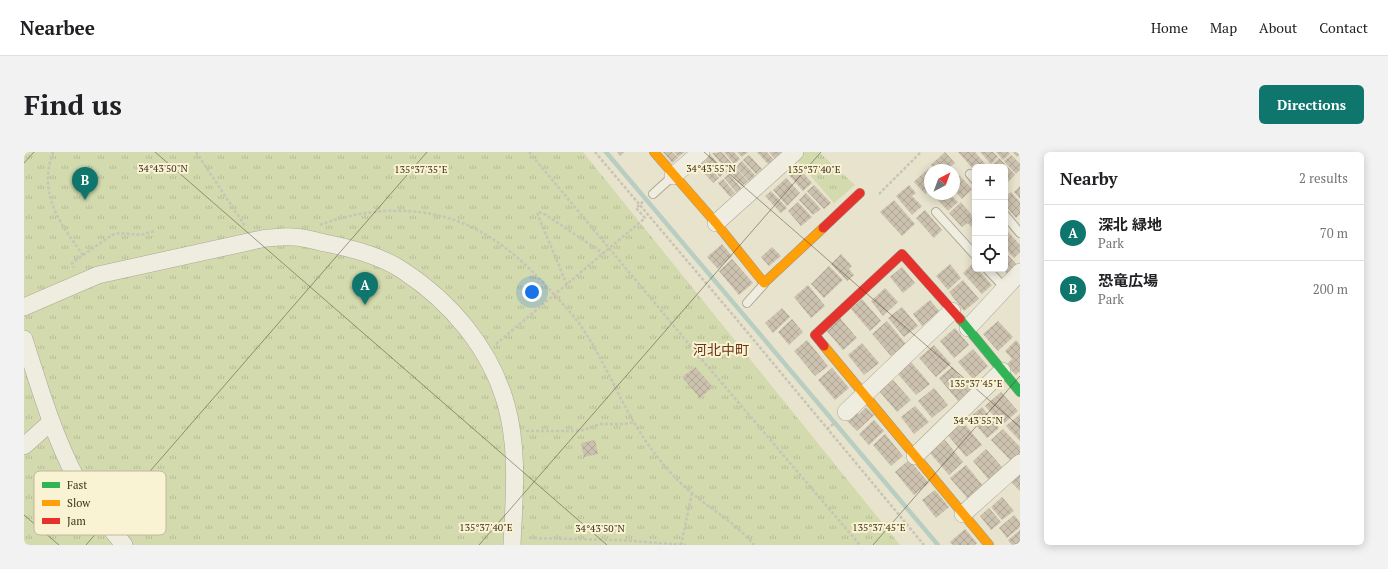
<!DOCTYPE html>
<meta charset="utf-8">
<style>
:root{--surface:#fff;--page:#f2f2f2;--text:#202124;--muted:#757577;--line:#e0e0e0;--accent:#0f766e}
body{margin:0;font-family:"PT Serif","Noto Sans JP",serif;background:var(--page);color:var(--text)}
.controls{position:absolute;right:12px;top:12px;display:grid;overflow:hidden;border-radius:6px;box-shadow:0 2px 10px #0003}
.controls button{width:36px;height:36px;display:grid;place-items:center;padding:0;border:0;border-bottom:1px solid var(--line);background:var(--surface);color:var(--text);font:20px sans-serif}
.compass{position:absolute;left:900px;top:12px;width:36px;height:36px;border-radius:50%;background:var(--surface);box-shadow:0 2px 10px #0003;rotate:41deg}
.you{position:absolute;left:508px;top:140px;width:14px;height:14px;margin:-10px;border:3px solid #fff;border-radius:50%;background:#1a73e8;box-shadow:0 0 0 6px #1a73e833}
.badge{display:grid;place-items:center;width:26px;height:26px;border-radius:50%;background:var(--accent);color:#fff;font-size:13px;font-weight:700}
.pin{position:absolute;translate:-50% -33px;filter:drop-shadow(0 1px 2px #0008)}
.pin::after{content:'';position:absolute;top:21px;width:14px;height:12px;background:inherit;clip-path:polygon(0 0,100% 0,50% 100%)}
.list{margin:0;padding:0;list-style:none}
h2{display:flex;justify-content:space-between;align-items:center;height:52px;margin:0;padding:0 16px;font-size:17px}
h2 small{font-size:13px;font-weight:400;color:var(--muted)}
.list li{display:grid;grid-template-columns:26px 1fr auto;gap:12px;align-items:center;box-sizing:border-box;height:56px;padding:0 16px;border-top:1px solid var(--line)}
.list b{display:block;font-size:15px;white-space:nowrap}
.list p{margin:0;font-size:13px;white-space:nowrap;color:var(--muted)}
.list em{font-size:13px;font-style:normal;color:var(--muted)}
.icon{flex:none;width:22px;height:22px;fill:none;stroke:currentColor;stroke-width:2;stroke-linecap:round;stroke-linejoin:round}
.map{position:relative;flex:none;width:996px;height:393px;overflow:hidden;border-radius:6px}
header{display:flex;align-items:center;gap:24px;box-sizing:border-box;height:56px;padding:0 20px;background:var(--surface);border-bottom:1px solid var(--line)}
header strong{font-size:19px}
nav{display:flex;gap:22px;margin-inline-start:auto;font-size:14px}
.intro{display:flex;align-items:center;justify-content:space-between;box-sizing:border-box;height:96px;padding:0 24px}
h1{margin:0;font-size:28px}
.button{padding:10px 18px;border-radius:6px;background:var(--accent);color:#fff;font-size:14px;font-weight:700}
main{display:flex;gap:24px;padding:0 24px}
aside{flex:1;background:var(--surface);border-radius:6px;box-shadow:0 2px 10px #0003}
.map>svg:first-child{display:block}
.park{fill:url(#park-tufts)}
.lines{fill:none;stroke-linecap:round;stroke-linejoin:round}
.stream{stroke:#b9cec3;stroke-width:4.5}
.building{fill:url(#building-cross-hatch)}
.lane-casing{stroke:#ada796;stroke-width:10}
.street-casing{stroke:#ada796;stroke-width:18}
.fast-casing{stroke:#9c9686;stroke-width:10}
.slow-casing{stroke:#9c9686;stroke-width:10}
.jam-casing{stroke:#9c9686;stroke-width:10}
.path{stroke:#c8c4b6;stroke-width:2.5;stroke-dasharray:3 2;stroke-linecap:butt}
.lane{stroke:#efece0;stroke-width:8}
.street{stroke:#efece0;stroke-width:17}
.fast{stroke:#30b455;stroke-width:9}
.slow{stroke:#ff9f0a;stroke-width:9}
.jam{stroke:#e5322d;stroke-width:9}
.ticks{fill:none;stroke:#3d301d;stroke-width:1;stroke-opacity:0.45}
.labels{text-anchor:middle;stroke-width:4;stroke-linejoin:round;paint-order:stroke}
.neighbourhood-label{font-size:14px;fill:#6e3418;stroke:#f9f3d3}
.key{fill:#f9f3d3;stroke:#c1b89c;stroke-width:1}
.key-label{font-size:11px;fill:#3d301d}
.ticks-label{font-size:10px;text-anchor:middle;fill:#3d301d;stroke:#f9f3d3;stroke-width:4;stroke-linejoin:round;paint-order:stroke}
</style>
<header>
<strong>Nearbee</strong>
<nav><a>Home</a><a>Map</a><a>About</a><a>Contact</a></nav>
</header>
<div class="intro"><h1>Find us</h1><a class="button">Directions</a></div>
<main>
<div class="map">
<svg width="996" height="393" viewBox="0 0 996 393">
<defs>
<pattern id="park-tufts" width="24" height="20" patternUnits="userSpaceOnUse"><rect width="24" height="20" fill="#d3daae"/><path d="M3 7l-1-3M5 7V3M7 7l1-3M15 17l-1-3M17 17v-4M19 17l1-3" fill="none" stroke="#b6bb95"/></pattern>
<pattern id="building-cross-hatch" width="8" height="8" patternUnits="userSpaceOnUse"><rect width="8" height="8" fill="#ccc1ae"/><path d="M0 0l8 8M0 8l8-8" fill="none" stroke="#b0a695"/></pattern>
</defs>
<rect width="100%" height="100%" fill="#e7e3cd"/>
<g class="park">
<path d="M0,0H559L876,393H0Z"/>
<path d="M777,0H795L831,33L810,51L771,6Z"/>
</g>
<g class="lines">
<path class="stream" d="M582,0L914,393"/>
</g>
<g class="building">
<path d="M593,0H600L596,4Z"/>
<path d="M639,0H648L654,6L648,11Z"/>
<path d="M650,0H661L654,5Z"/>
<path d="M698,0L709,13L703,18L688,1Z"/>
<path d="M700,0H710L716,7L710,12Z"/>
<path d="M713,0H724L718,5Z"/>
<path d="M733,0H743L752,10L746,14Z"/>
<path d="M745,0H757L759,2L752,8Z"/>
<path d="M921,0L931,11L926,15L929,18H912L907,13Z"/>
<path d="M934,0H951L962,13L960,15H951V19Z"/>
<path d="M956,0H969L974,5L967,12Z"/>
<path d="M972,0H984L986,2L979,8Z"/>
<path d="M989,0H996V2L993,5Z"/>
<path d="M686,2L701,20L696,25L680,7Z"/>
<path d="M725,3L738,17L732,22L719,8Z"/>
<path d="M987,3L996,12V18L992,22L980,9Z"/>
<path d="M975,6L991,23L984,30L981,27V15H970L968,13Z"/>
<path d="M680,8L695,26L689,31L673,13Z"/>
<path d="M718,9L731,23L725,29L712,15Z"/>
<path d="M772,13L788,31L779,39L763,21Z"/>
<path d="M711,15L724,29L718,34L705,21Z"/>
<path d="M904,17L906,20V38L901,42L890,30Z"/>
<path d="M932,20L948,37L938,47L930,38V21Z"/>
<path d="M705,22L717,36L712,40L700,26Z"/>
<path d="M762,26L776,41L763,54L749,38Z"/>
<path d="M699,27L711,41L706,45L694,31Z"/>
<path d="M790,33L807,51L800,57L783,39Z"/>
<path d="M885,33L892,41L888,44L898,54L888,63L872,44Z"/>
<path d="M996,34V47L990,40Z"/>
<path d="M747,39L763,56L757,61L741,44Z"/>
<path d="M987,40L996,50V62L992,66L981,53V45Z"/>
<path d="M782,41L797,57L789,63L775,48Z"/>
<path d="M908,42H926L934,50L924,59Z"/>
<path d="M870,48L891,72L878,84L856,60Z"/>
<path d="M774,50L788,65L777,74L764,59Z"/>
<path d="M937,50L951,67V79L944,71L938,75L925,61Z"/>
<path d="M901,58L918,78L910,86L892,66Z"/>
<path d="M982,78L996,93V100L990,106L981,96Z"/>
<path d="M698,92L708,104L694,117L683,105Z"/>
<path d="M748,95L757,104L745,114L737,105Z"/>
<path d="M981,100L993,113L983,122L979,117H981Z"/>
<path d="M817,102L828,114L825,117L830,123L823,129L807,112Z"/>
<path d="M708,107L729,131L715,143L695,119Z"/>
<path d="M926,112L937,126L924,138L912,124Z"/>
<path d="M948,112L951,117H953L968,133L958,142L939,121Z"/>
<path d="M805,114L819,128L800,146L787,132Z"/>
<path d="M878,115L891,131L879,141L866,125Z"/>
<path d="M939,128L955,147L940,159L925,140Z"/>
<path d="M784,133L801,154L787,166L770,145Z"/>
<path d="M861,136L874,150L859,164L847,149Z"/>
<path d="M838,147L857,169L846,179L827,157Z"/>
<path d="M906,148L915,159L898,174L889,162Z"/>
<path d="M878,155L894,174L880,185L864,166Z"/>
<path d="M758,156L766,165L749,181L741,171Z"/>
<path d="M816,166L833,186L819,198L802,178Z"/>
<path d="M768,167L779,180L765,193L754,180Z"/>
<path d="M863,169L882,192L867,204L848,182Z"/>
<path d="M974,169L989,185L974,199L959,182Z"/>
<path d="M931,176L945,193L930,206L916,189Z"/>
<path d="M783,188L804,214L791,224L770,199Z"/>
<path d="M992,188L996,193V219L992,223L982,213L988,207L981,199Z"/>
<path d="M838,191L855,211L840,223L824,203Z"/>
<path d="M910,193L927,212L912,225L895,206Z"/>
<path d="M949,197L964,214L949,227L934,210Z"/>
<path d="M887,210L906,232L892,243L873,221Z"/>
<path d="M671,215L689,235L676,246L658,225Z"/>
<path d="M928,215L947,237L934,249L915,226Z"/>
<path d="M808,216L825,236L811,248L794,228Z"/>
<path d="M869,228L887,248L873,260L855,239Z"/>
<path d="M910,236L924,253L908,266L894,249Z"/>
<path d="M977,240L994,259L978,273L961,254Z"/>
<path d="M891,254L905,270L890,282L877,265Z"/>
<path d="M842,255L850,263L833,279L822,268L831,259L835,262Z"/>
<path d="M958,255L975,276L963,286L945,265Z"/>
<path d="M996,262V289L982,274Z"/>
<path d="M850,268L860,279L845,293L835,282Z"/>
<path d="M939,270L958,293L942,305L923,282Z"/>
<path d="M979,277L996,295V301L987,309L967,288Z"/>
<path d="M861,282L879,304L867,314L849,293Z"/>
<path d="M571,288L574,302L560,305L557,291Z"/>
<path d="M921,288L939,310L925,323L906,301Z"/>
<path d="M962,297L979,316L965,328L949,309Z"/>
<path d="M885,308L905,331L890,343L871,320Z"/>
<path d="M942,313L960,335L944,347L926,326Z"/>
<path d="M996,322V339L987,330Z"/>
<path d="M911,338L925,355L912,366L898,348Z"/>
<path d="M978,345L990,359L978,368L967,355Z"/>
<path d="M965,356L977,370L967,378L956,364Z"/>
<path d="M990,363L996,370V375L983,386L975,376Z"/>
<path d="M941,377L953,391L951,393H929L926,390Z"/>
<path d="M996,378V391L988,393L984,388Z"/>
</g>
<g class="lines">
<g class="lane-casing">
<g id="lane">
<path d="M946,22L951,28"/>
<path d="M629,42L649,24"/>
<path d="M912,60L951,103"/>
<path d="M981,63L996,81"/>
<path d="M963,117L981,136"/>
<path d="M723,151L740,132"/>
</g>
</g>
<g class="street-casing">
<g id="street">
<path d="M649,24L677,0"/>
<path d="M692,71L771,0"/>
<path d="M0,155L74,123L242,86C251,86 260,84 269,85C280,85 291,89 301,91C327,96 357,104 378,118C427,150 466,196 482,252C495,298 490,346 488,393"/>
<path d="M944,176L996,120"/>
<path d="M0,187C15,234 29,282 52,326C65,350 83,372 100,393"/>
<path d="M822,260L928,159"/>
<path d="M0,294L27,270"/>
<path d="M891,304L978,219"/>
<path d="M939,362L996,311"/>
</g>
</g>
<g class="fast-casing">
<path id="fast" d="M936,167L996,240"/>
</g>
<g class="slow-casing">
<g id="slow">
<path d="M630,0L692,71L740,131L799,76"/>
<path d="M800,194L965,393"/>
</g>
</g>
<g class="jam-casing">
<g id="jam">
<path d="M799,76L836,41"/>
<path d="M800,194L791,183L878,102L936,167"/>
</g>
</g>
<g class="path">
<path d="M29,0C14,42 35,70 59,103L48,111L50,116"/>
<path d="M172,0L221,74"/>
<path d="M505,0L679,209L836,393"/>
<path d="M571,0L709,163L900,393"/>
<path d="M855,42L897,0"/>
<path d="M296,73C316,65 338,61 360,59C432,55 479,86 525,137C535,148 546,159 555,171C583,211 599,260 629,299C640,314 653,329 668,341C689,359 712,371 730,393"/>
<path d="M59,103L88,83L96,81L117,83L130,79"/>
<path d="M543,133L513,61L515,60L522,63L580,102"/>
<path d="M472,192L621,66L612,56L620,49"/>
<path d="M803,277L812,270"/>
<path d="M502,279H547L559,278L576,272H599L611,270"/>
<path d="M505,386L595,388L662,393"/>
<path d="M657,393L668,341"/>
</g>
<use href="#lane" class="lane"/>
<use href="#street" class="street"/>
<use href="#fast" class="fast"/>
<use href="#slow" class="slow"/>
<use href="#jam" class="jam"/>
</g>
<path class="ticks" d="M131,0L583,393M680,0L996,275M0,11L10,0M0,363L35,393M62,393L403,0M455,393L797,0M849,393L996,224"/>
<g class="labels">
<g class="neighbourhood-label">
<text x="697" y="203">河北中町</text>
</g>
</g>
<rect x="10" y="319" width="132" height="64" rx="6" class="key"/>
<rect x="18" y="330" width="18" height="6" fill="#30b455"/>
<rect x="18" y="348" width="18" height="6" fill="#ff9f0a"/>
<rect x="18" y="366" width="18" height="6" fill="#e5322d"/>
<g class="key-label">
<text x="43" y="337">Fast</text>
<text x="43" y="355">Slow</text>
<text x="43" y="373">Jam</text>
</g>
<g class="ticks-label">
<text x="139" y="20">34°43'50"N</text>
<text x="687" y="20">34°43'55"N</text>
<text x="397" y="21">135°37'35"E</text>
<text x="790" y="21">135°37'40"E</text>
<text x="952" y="235">135°37'45"E</text>
<text x="954" y="272">34°43'55"N</text>
<text x="462" y="379">135°37'40"E</text>
<text x="855" y="379">135°37'45"E</text>
<text x="576" y="380">34°43'50"N</text>
</g>
</svg>
<div class="controls">
<button>+</button>
<button>−</button>
<button><svg class="icon" aria-label="locate" viewBox="0 0 24 24"><circle cx="12" cy="12" r="6"/><path d="M12 2v4M12 18v4M2 12h4M18 12h4"/></svg></button>
</div>
<svg class="compass" viewBox="-18 -18 36 36"><path d="M0-13l5 13h-10z" fill="#e53935"/><path d="M0 13l5-13h-10z" fill="#757577"/></svg>
<div class="you"></div>
<div class="pin badge" style="left:341px;top:153px">A</div>
<div class="pin badge" style="left:61px;top:48px">B</div>
</div>
<aside>
<h2>Nearby<small>2 results</small></h2>
<ul class="list">
<li><span class="badge">A</span><div><b>深北 緑地</b><p>Park</p></div><em>70 m</em></li>
<li><span class="badge">B</span><div><b>恐竜広場</b><p>Park</p></div><em>200 m</em></li>
</ul>
</aside>
</main>
